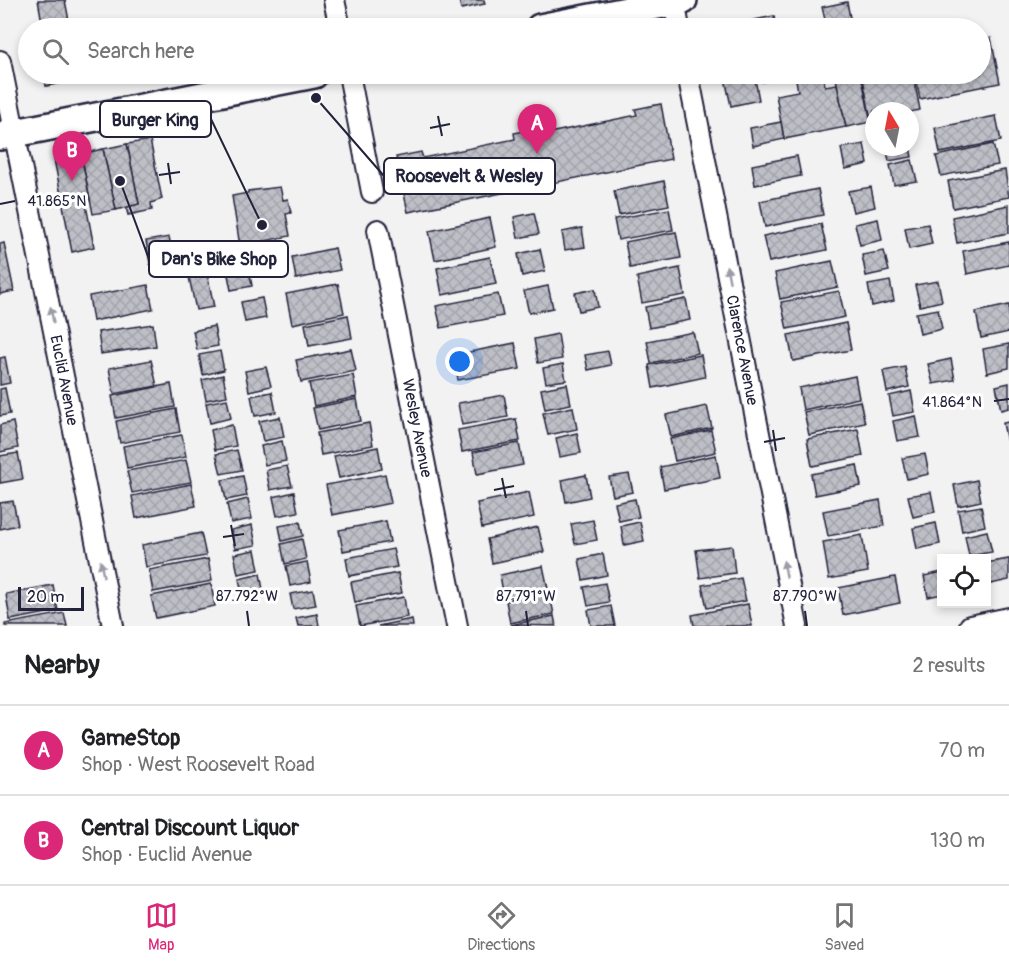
<!DOCTYPE html>
<meta charset="utf-8">
<style>
:root{--surface:#fff;--page:#f2f2f2;--text:#202124;--muted:#757577;--line:#e0e0e0;--accent:#db2777}
body{margin:0;font-family:Pangolin,sans-serif;background:var(--page);color:var(--text)}
.controls{position:absolute;right:18px;bottom:18px;display:grid;overflow:hidden;border-radius:0px;box-shadow:0 3px 9px #0003}
.controls button{width:54px;height:54px;display:grid;place-items:center;padding:0;border:0;border-bottom:2px solid var(--line);background:var(--surface);color:var(--text);font:30px sans-serif}
.compass{position:absolute;left:865px;top:102px;width:54px;height:54px;border-radius:50%;background:var(--surface);box-shadow:0 3px 9px #0003;rotate:350deg}
.scale{position:absolute;left:18px;bottom:15px;width:66px;box-sizing:border-box;padding-left:6px;border:3px solid #22223b;border-top:0;font-size:16px;line-height:21px;white-space:nowrap;color:#22223b;-webkit-text-stroke:4px #fff;paint-order:stroke}
.you{position:absolute;left:460px;top:362px;width:21px;height:21px;margin:-15px;border:4px solid #fff;border-radius:50%;background:#1a73e8;box-shadow:0 0 0 9px #1a73e833}
.badge{display:grid;place-items:center;width:39px;height:39px;border-radius:50%;background:var(--accent);color:#fff;font-size:20px;font-weight:700}
.pin{position:absolute;translate:-50% -50px;filter:drop-shadow(0 2px 3px #0008)}
.pin::after{content:'';position:absolute;top:32px;width:21px;height:18px;background:inherit;clip-path:polygon(0 0,100% 0,50% 100%)}
.list{margin:0;padding:0;list-style:none}
h2{display:flex;justify-content:space-between;align-items:center;height:78px;margin:0;padding:0 24px;font-size:26px}
h2 small{font-size:20px;font-weight:400;color:var(--muted)}
.list li{display:grid;grid-template-columns:39px 1fr auto;gap:18px;align-items:center;box-sizing:border-box;height:90px;padding:0 24px;border-top:2px solid var(--line)}
.list b{display:block;font-size:22px;white-space:nowrap}
.list p{margin:0;font-size:20px;white-space:nowrap;color:var(--muted)}
.list em{font-size:20px;font-style:normal;color:var(--muted)}
.icon{flex:none;width:33px;height:33px;fill:none;stroke:currentColor;stroke-width:2;stroke-linecap:round;stroke-linejoin:round}
.map{position:relative;flex:none;width:1009px;height:626px;overflow:hidden}
.search{position:absolute;background:var(--surface);box-shadow:0 3px 9px #0003;left:18px;right:18px;top:18px;height:66px;display:flex;align-items:center;gap:15px;box-sizing:border-box;padding:0 21px;border-radius:33px;color:var(--muted);font-size:22px}
.sheet{height:258px;background:var(--surface)}
nav{display:flex;justify-content:space-around;align-items:center;box-sizing:border-box;height:84px;border-top:2px solid var(--line);background:var(--surface);font-size:16px;color:var(--muted)}
nav a{display:grid;justify-items:center;gap:3px}
nav .on{color:var(--accent)}
.map>svg:first-child{display:block}
.building{fill:url(#building-cross-hatch);stroke:#22223b;stroke-width:1.5}
.lines{fill:none;stroke-linecap:round;stroke-linejoin:round}
.street-casing{stroke:#22223b;stroke-width:24}
.secondary-casing{stroke:#22223b;stroke-width:32}
.street{stroke:#fff;stroke-width:20}
.secondary{stroke:#fff;stroke-width:27}
.oneway{fill:#9c9ca7}
.ticks{fill:none;stroke:#22223b;stroke-width:2}
.labels{text-anchor:middle;stroke-width:6;stroke-linejoin:round;paint-order:stroke}
.street-label{font-size:16px;fill:#22223b;stroke:#fff}
.ticks-label{font-size:15px;text-anchor:middle;fill:#22223b;stroke:#fff;stroke-width:6;stroke-linejoin:round;paint-order:stroke}
.leader{fill:none;stroke:#22223b;stroke-width:2}
.callout-dot{fill:#22223b;stroke:#fff;stroke-width:2}
.callout{fill:#fff;stroke:#22223b;stroke-width:2}
.callout-label{font-size:18px;text-anchor:middle;font-weight:bold;fill:#22223b}
</style>
<div class="map">
<svg width="1009" height="626" viewBox="0 0 1009 626">
<defs>
<pattern id="building-cross-hatch" width="8" height="8" patternUnits="userSpaceOnUse" patternTransform="scale(1.5)"><rect width="8" height="8" fill="#bebec6"/><path d="M0 0l8 8M0 8l8-8" fill="none" stroke="#a3a3ab"/></pattern>
</defs>
<rect width="100%" height="100%" fill="#f2f2f3"/>
<filter id="ink" filterUnits="userSpaceOnUse"><feTurbulence type="fractalNoise" baseFrequency=".0167" numOctaves="2"/><feDisplacementMap in="SourceGraphic" scale="12" xChannelSelector="R" yChannelSelector="G"/><feConvolveMatrix kernelMatrix="1 2 1 2 8 2 1 2 1" color-interpolation-filters="sRGB"/></filter>
<g filter="url(#ink)">
<g class="building">
<path d="M38,0H65L70,26L83,23L84,28H43Z"/>
<path d="M459,0H484L485,4L461,9Z"/>
<path d="M847,2L852,28H827L822,7Z"/>
<path d="M774,16L776,28H745L744,22Z"/>
<path d="M114,22L115,28H89L88,27Z"/>
<path d="M744,22L745,28H715Z"/>
<path d="M991,38L1000,83L920,99L915,74H980V40Z"/>
<path d="M44,74H108L46,86Z"/>
<path d="M724,74H754L759,100L731,106Z"/>
<path d="M761,74H788L789,77L762,82Z"/>
<path d="M795,74H823L825,86L837,84L846,127L784,139L776,95L798,91Z"/>
<path d="M835,74H861L871,122L846,127Z"/>
<path d="M862,74H913L920,110L910,112L874,111V119L871,120Z"/>
<path d="M661,104L671,159L408,212L396,157L421,152L423,158L515,139L514,133L543,127L544,134L637,115L635,109Z"/>
<path d="M996,116L1001,141L940,153L935,128Z"/>
<path d="M781,122L784,139L753,146L750,128Z"/>
<path d="M150,140L162,199L151,203L152,210L128,215L126,207L139,204L127,144Z"/>
<path d="M127,144L139,204L116,210L103,149Z"/>
<path d="M864,144L868,164L845,169L841,148Z"/>
<path d="M993,144L998,165L941,176L936,156Z"/>
<path d="M886,147H910L912,157L889,161Z"/>
<path d="M103,149L116,210L93,214L81,154Z"/>
<path d="M81,154L90,200L86,205L94,247L72,252L54,159Z"/>
<path d="M797,156L801,176L755,185L752,165Z"/>
<path d="M912,160L917,181L894,185L890,165Z"/>
<path d="M1005,170L1009,197L953,208L948,181Z"/>
<path d="M664,181L669,205L619,215L614,191Z"/>
<path d="M280,187L283,200L288,199L291,213L286,214L290,236L240,246L232,196L248,193V191Z"/>
<path d="M871,187L875,207L853,212L848,191Z"/>
<path d="M818,189L823,215L765,227L760,201Z"/>
<path d="M1009,205V233L957,243L952,217Z"/>
<path d="M669,209L673,230L618,240L614,219Z"/>
<path d="M534,213L539,234L518,238L514,217Z"/>
<path d="M490,218L496,247L435,260L429,231Z"/>
<path d="M878,219L882,240L860,245L855,224Z"/>
<path d="M821,224L827,250L769,262L763,236Z"/>
<path d="M928,224L932,244L909,249L905,228Z"/>
<path d="M582,228L585,247L565,250L562,232Z"/>
<path d="M676,232L681,258L630,268L625,242Z"/>
<path d="M169,237L174,259L150,264L146,241Z"/>
<path d="M1009,242V265L967,274L963,251Z"/>
<path d="M4,243L14,291L0,294V244Z"/>
<path d="M335,248L340,270L296,279L292,257Z"/>
<path d="M540,249L545,271L522,276L518,254Z"/>
<path d="M884,251L889,271L866,276L862,255Z"/>
<path d="M490,257L496,284L442,295L437,268Z"/>
<path d="M832,261L838,287L780,299L775,273Z"/>
<path d="M248,265L252,286L231,290L227,270Z"/>
<path d="M680,268L685,295L642,303L637,277Z"/>
<path d="M207,273L214,307L196,310L189,277Z"/>
<path d="M890,281L894,301L872,306L868,285Z"/>
<path d="M938,281L942,301L920,306L915,285Z"/>
<path d="M338,284L344,313L292,324L286,294Z"/>
<path d="M148,285L153,309L93,321L89,296Z"/>
<path d="M548,286L553,308L529,313L524,291Z"/>
<path d="M595,289L598,307L579,311L575,293Z"/>
<path d="M839,291L845,317L787,329L781,302Z"/>
<path d="M498,294L503,316L441,328L436,306Z"/>
<path d="M262,298L266,318L245,322L241,302Z"/>
<path d="M686,299L690,320L649,328L645,307Z"/>
<path d="M1009,305V332L981,338L976,312Z"/>
<path d="M938,309L942,329L920,334L916,313Z"/>
<path d="M348,315L352,338L309,346L305,324Z"/>
<path d="M846,323L851,350L793,361L788,335Z"/>
<path d="M153,324L156,346L101,354L98,332Z"/>
<path d="M214,326L218,346L197,350L193,331Z"/>
<path d="M693,332L698,353L651,363L647,341Z"/>
<path d="M558,334L562,359L538,363L534,339Z"/>
<path d="M515,343L520,369L458,380L454,355Z"/>
<path d="M1009,344V368L987,373L983,349Z"/>
<path d="M351,349L356,371L301,382L296,360Z"/>
<path d="M220,351L224,370L203,375L199,355Z"/>
<path d="M608,351L611,365L588,370L585,355Z"/>
<path d="M701,355L705,377L653,388L649,365Z"/>
<path d="M5,357L10,383L0,385V358Z"/>
<path d="M951,359L955,380L933,384L928,364Z"/>
<path d="M151,360L157,386L114,394L109,368Z"/>
<path d="M563,364L566,380L546,383L543,368Z"/>
<path d="M266,367L271,386L249,391L245,371Z"/>
<path d="M905,367L909,387L887,392L883,371Z"/>
<path d="M223,375L227,396L206,400L202,380Z"/>
<path d="M353,375L357,397L314,406L309,383Z"/>
<path d="M855,376L859,398L803,410L799,388Z"/>
<path d="M1009,383V408L1001,410L996,386Z"/>
<path d="M171,384L175,407L116,418L112,396Z"/>
<path d="M567,384L571,404L545,409L541,389Z"/>
<path d="M5,388L10,414L0,416V389Z"/>
<path d="M911,391L915,412L893,416L889,396Z"/>
<path d="M272,392L276,412L255,416L251,396Z"/>
<path d="M504,395L508,417L462,425L458,403Z"/>
<path d="M227,399L231,418L210,423L206,403Z"/>
<path d="M357,399L361,421L318,430L313,408Z"/>
<path d="M860,401L865,423L809,435L804,412Z"/>
<path d="M707,406L712,428L671,437L666,415Z"/>
<path d="M573,407L577,429L548,435L543,413Z"/>
<path d="M176,409L180,432L120,443L116,421Z"/>
<path d="M916,416L920,437L897,441L893,421Z"/>
<path d="M280,417L284,437L263,441L259,421Z"/>
<path d="M516,419L520,441L462,452L458,430Z"/>
<path d="M13,422L18,448L0,452V425Z"/>
<path d="M1009,422V447H1008L1003,423Z"/>
<path d="M369,423L373,445L321,455L317,433Z"/>
<path d="M232,425L236,446L215,450L211,430Z"/>
<path d="M858,429L863,456L812,466L807,439Z"/>
<path d="M711,430L716,452L675,461L670,439Z"/>
<path d="M577,433L581,453L560,457L556,438Z"/>
<path d="M182,435L186,457L127,468L123,446Z"/>
<path d="M282,441L286,461L265,465L261,446Z"/>
<path d="M519,443L523,465L477,474L473,452Z"/>
<path d="M378,447L382,469L339,478L334,456Z"/>
<path d="M237,450L242,470L221,474L216,454Z"/>
<path d="M18,453L23,479L0,483V456Z"/>
<path d="M925,454L929,474L907,479L902,458Z"/>
<path d="M716,455L720,478L664,489L660,467Z"/>
<path d="M186,460L191,482L132,493L127,471Z"/>
<path d="M857,465L861,486L815,495L811,474Z"/>
<path d="M287,466L292,486L270,490L266,470Z"/>
<path d="M385,474L391,503L332,515L326,485Z"/>
<path d="M629,474L633,492L613,496L609,477Z"/>
<path d="M586,475L590,497L566,502L562,480Z"/>
<path d="M243,476L247,496L226,500L222,480Z"/>
<path d="M977,480L981,501L958,506L954,485Z"/>
<path d="M191,484L196,506L136,518L132,496Z"/>
<path d="M294,492L298,512L277,516L273,497Z"/>
<path d="M529,492L534,517L482,528L477,503Z"/>
<path d="M931,492L935,512L913,517L908,496Z"/>
<path d="M248,499L252,519L231,523L227,504Z"/>
<path d="M635,499L639,517L619,521L615,503Z"/>
<path d="M880,500L884,526L828,536L823,511Z"/>
<path d="M13,501L18,525L0,529V503Z"/>
<path d="M981,506L985,526L962,531L958,510Z"/>
<path d="M593,520L597,540L575,544L571,524Z"/>
<path d="M386,521L390,542L343,551L339,530Z"/>
<path d="M300,522L303,536L282,541L279,526Z"/>
<path d="M640,522L644,541L624,545L621,526Z"/>
<path d="M936,523L940,544L917,549L913,528Z"/>
<path d="M252,525L256,545L235,549L231,530Z"/>
<path d="M538,527L544,552L492,563L487,539Z"/>
<path d="M987,531L992,552L969,556L965,536Z"/>
<path d="M201,533L206,556L146,567L142,545Z"/>
<path d="M862,535L868,572L829,579L823,542Z"/>
<path d="M302,539L306,559L285,564L281,544Z"/>
<path d="M732,546L735,573L700,578L696,550Z"/>
<path d="M393,549L397,567L349,576L346,558Z"/>
<path d="M255,550L259,570L238,574L234,554Z"/>
<path d="M603,554L607,575L583,580L579,559Z"/>
<path d="M208,559L212,581L153,592L149,570Z"/>
<path d="M1009,559V580L986,585V563Z"/>
<path d="M307,562L311,582L290,586L286,566Z"/>
<path d="M543,566L548,589L504,598L500,575Z"/>
<path d="M942,572V594L928,597L924,576Z"/>
<path d="M398,573L402,593L355,602L351,582Z"/>
<path d="M260,574L264,594L243,598L239,579Z"/>
<path d="M895,577L900,603L843,615L838,588Z"/>
<path d="M741,578L746,601L707,608L702,585Z"/>
<path d="M605,583L609,602L588,606L584,587Z"/>
<path d="M211,584L215,606L156,618L151,596Z"/>
<path d="M53,585L58,611L10,620L6,594Z"/>
<path d="M313,590L316,605L293,609L290,594Z"/>
<path d="M549,592L554,614L510,623L506,601Z"/>
<path d="M404,597L407,617L360,626L356,606Z"/>
<path d="M748,604L752,626H694L692,615Z"/>
<path d="M611,606L615,626H591L588,610Z"/>
<path d="M64,613L67,626H5V624Z"/>
<path d="M317,614L319,626H298L296,618Z"/>
<path d="M554,616L556,626L511,625Z"/>
<path d="M412,619L413,626H378Z"/>
</g>
<g class="lines">
<g class="street-casing">
<g id="street">
<path d="M334,0L340,28"/>
<path d="M674,0L679,28"/>
<path d="M0,61L113,626"/>
<path d="M349,74L372,192"/>
<path d="M688,74L797,626"/>
<path d="M378,230L457,626"/>
<path d="M970,626L1009,618"/>
</g>
</g>
<g class="secondary-casing">
<g id="secondary">
<path d="M540,28L683,0"/>
<path d="M0,136L314,74"/>
</g>
</g>
<use href="#street" class="street"/>
<use href="#secondary" class="secondary"/>
</g>
<defs><path id="oneway-solid" d="M-6-.8H1V-3.2L6.5 0L1 3.2V.8H-6Z" transform="scale(1.5)"/></defs>
<g class="oneway">
<use href="#oneway-solid" transform="translate(728 274) rotate(-101)"/>
<use href="#oneway-solid" transform="translate(52 315) rotate(-101)"/>
<use href="#oneway-solid" transform="translate(102 569) rotate(-101)"/>
<use href="#oneway-solid" transform="translate(785 569) rotate(-101)"/>
</g>
</g>
<path class="ticks" d="M438,116L442,136M430,128L450,124M168,163L171,184M159,175L180,172M0,204L15,201M994,401L1009,399M773,430L776,451M764,442L785,438M502,478L506,498M494,490L514,486M231,525L235,546M223,537L244,534M247,611L249,626M526,611L528,626M805,611L807,626"/>
<g class="labels">
<g class="street-label">
<text transform="translate(743 350) rotate(79)" y="6">Clarence Avenue</text>
<text transform="translate(65 380) rotate(79)" y="6">Euclid Avenue</text>
<text transform="translate(418 428) rotate(79)" y="6">Wesley Avenue</text>
</g>
</g>
<g class="ticks-label">
<text x="57" y="206">41.865°N</text>
<text x="952" y="407">41.864°N</text>
<text x="247" y="601">87.792°W</text>
<text x="526" y="601">87.791°W</text>
<text x="805" y="601">87.790°W</text>
</g>
<path class="leader" d="M262 225L211 119M316 98L384 176M120 181L149 259"/>
<g class="callout-dot">
<circle cx="262" cy="225" r="6"/>
<circle cx="316" cy="98" r="6"/>
<circle cx="120" cy="181" r="6"/>
</g>
<g class="callout">
<rect x="100" y="101" width="111" height="36" rx="6"/>
<rect x="384" y="158" width="171" height="36" rx="6"/>
<rect x="149" y="241" width="139" height="36" rx="6"/>
</g>
<g class="callout-label">
<text x="155" y="126">Burger King</text>
<text x="469" y="182">Roosevelt &amp; Wesley</text>
<text x="219" y="265">Dan's Bike Shop</text>
</g>
</svg>
<div class="controls">
<button><svg class="icon" aria-label="locate" viewBox="0 0 24 24"><circle cx="12" cy="12" r="6"/><path d="M12 2v4M12 18v4M2 12h4M18 12h4"/></svg></button>
</div>
<svg class="compass" viewBox="-18 -18 36 36"><path d="M0-13l5 13h-10z" fill="#e53935"/><path d="M0 13l5-13h-10z" fill="#757577"/></svg>
<div class="scale">20 m</div>
<div class="you"></div>
<div class="pin badge" style="left:537px;top:154px">A</div>
<div class="pin badge" style="left:72px;top:181px">B</div>
<div class="search"><svg class="icon" aria-label="search" viewBox="0 0 24 24"><circle cx="10" cy="10" r="6"/><path d="M15 15l6 6"/></svg>Search here</div>
</div>
<section class="sheet">
<h2>Nearby<small>2 results</small></h2>
<ul class="list">
<li><span class="badge">A</span><div><b>GameStop</b><p>Shop · West Roosevelt Road</p></div><em>70 m</em></li>
<li><span class="badge">B</span><div><b>Central Discount Liquor</b><p>Shop · Euclid Avenue</p></div><em>130 m</em></li>
</ul>
</section>
<nav>
<a class="on"><svg class="icon" aria-label="map" viewBox="0 0 24 24"><path d="M3 6l6-2 6 2 6-2v14l-6 2-6-2-6 2zM9 4v14M15 6v14"/></svg>Map</a>
<a><svg class="icon" aria-label="directions" viewBox="0 0 24 24"><path d="M12 3l9 9-9 9-9-9zM9 14v-3h6M13 9l2 2-2 2"/></svg>Directions</a>
<a><svg class="icon" aria-label="saved" viewBox="0 0 24 24"><path d="M7 4h10v16l-5-4-5 4z"/></svg>Saved</a>
</nav>
